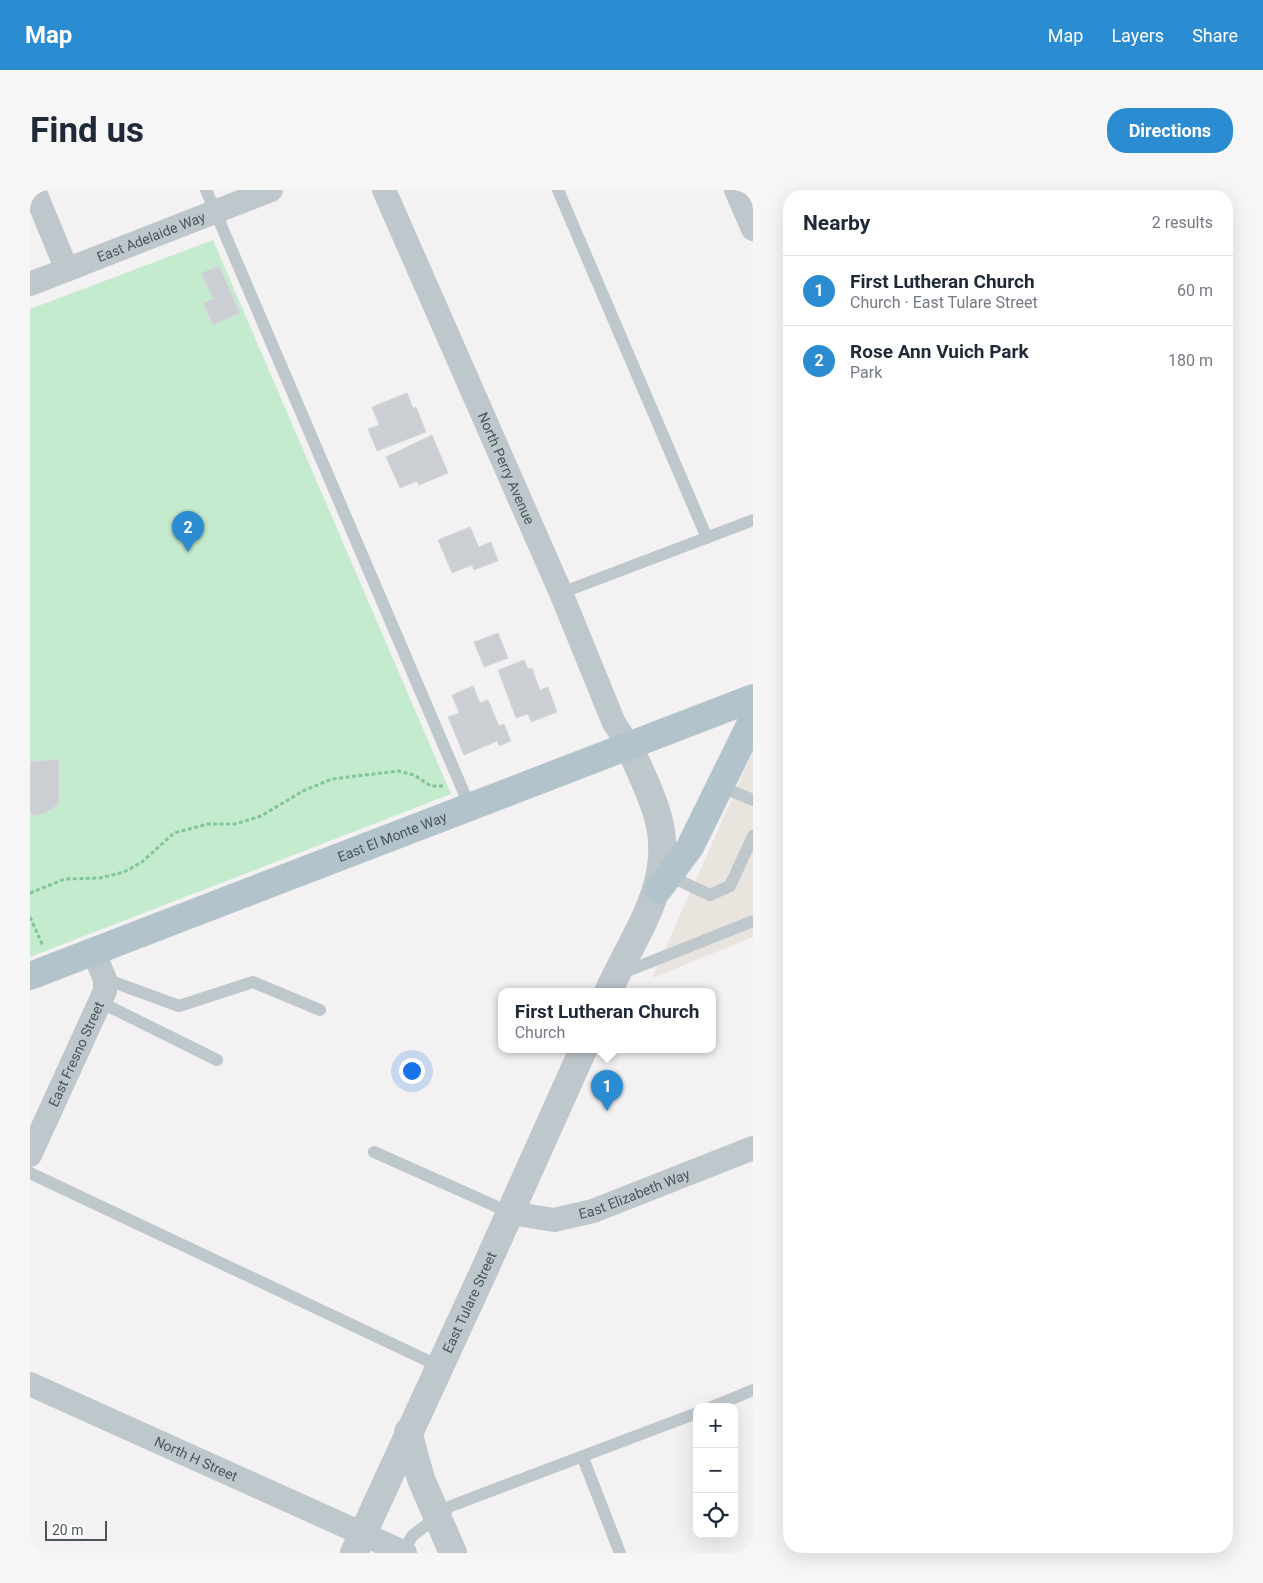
<!DOCTYPE html>
<meta charset="utf-8">
<style>
:root{--surface:#fff;--page:#f6f6f7;--text:#1f2937;--muted:#747a83;--line:#e0e1e3;--accent:#2c8cd2}
body{margin:0;font-family:Roboto,sans-serif;background:var(--page);color:var(--text)}
.controls{position:absolute;right:15px;bottom:15px;display:grid;overflow:hidden;border-radius:10px;box-shadow:0 5px 20px #0002}
.controls button{width:45px;height:45px;display:grid;place-items:center;padding:0;border:0;border-bottom:1px solid var(--line);background:var(--surface);color:var(--text);font:25px sans-serif}
.scale{position:absolute;left:15px;bottom:12px;width:62px;box-sizing:border-box;padding-left:5px;border:2px solid #4a565c;border-top:0;font-size:14px;line-height:18px;white-space:nowrap;color:#4a565c;-webkit-text-stroke:4px #fff;paint-order:stroke}
.you{position:absolute;left:381px;top:880px;width:18px;height:18px;margin:-12px;border:4px solid #fff;border-radius:50%;background:#1a73e8;box-shadow:0 0 0 8px #1a73e833}
.badge{display:grid;place-items:center;width:32px;height:32px;border-radius:50%;background:var(--accent);color:#fff;font-size:16px;font-weight:700}
.pin{position:absolute;translate:-50% -41px;filter:drop-shadow(0 1px 2px #0008)}
.pin::after{content:'';position:absolute;top:26px;width:18px;height:15px;background:inherit;clip-path:polygon(0 0,100% 0,50% 100%)}
.popup{position:absolute;left:468px;top:798px;width:218px;height:65px;box-sizing:border-box;display:grid;place-content:center;border-radius:10px;background:var(--surface);filter:drop-shadow(0 1px 4px #0005);font-size:16px;white-space:nowrap;color:var(--muted)}
.popup b{font-size:19px;color:var(--text)}
.popup::after{content:'';position:absolute;left:50%;top:100%;margin-left:-10px;border:10px solid transparent;border-top-color:var(--surface)}
.list{margin:0;padding:0;list-style:none}
h2{display:flex;justify-content:space-between;align-items:center;height:65px;margin:0;padding:0 20px;font-size:21px}
h2 small{font-size:16px;font-weight:400;color:var(--muted)}
.list li{display:grid;grid-template-columns:32px 1fr auto;gap:15px;align-items:center;box-sizing:border-box;height:70px;padding:0 20px;border-top:1px solid var(--line)}
.list b{display:block;font-size:19px;white-space:nowrap}
.list p{margin:0;font-size:16px;white-space:nowrap;color:var(--muted)}
.list em{font-size:16px;font-style:normal;color:var(--muted)}
.icon{flex:none;width:28px;height:28px;fill:none;stroke:currentColor;stroke-width:2;stroke-linecap:round;stroke-linejoin:round}
.map{position:relative;flex:none;width:723px;height:1363px;overflow:hidden;border-radius:20px}
header{display:flex;align-items:center;gap:30px;box-sizing:border-box;height:70px;padding:0 25px;background:var(--accent);color:#fff}
header strong{font-size:24px}
nav{display:flex;gap:28px;margin-inline-start:auto;font-size:18px}
.intro{display:flex;align-items:center;justify-content:space-between;box-sizing:border-box;height:120px;padding:0 30px}
h1{margin:0;font-size:35px}
.button{padding:12px 22px;border-radius:20px;background:var(--accent);color:#fff;font-size:18px;font-weight:700}
main{display:flex;gap:30px;padding:0 30px}
aside{flex:1;background:var(--surface);border-radius:20px;box-shadow:0 5px 20px #0002}
.map>svg:first-child{display:block}
.commercial{fill:#e9e5de}
.green{fill:#c4ebce}
.building{fill:#cbcfd3;stroke:#d5d8db}
.lines{fill:none;stroke-linecap:round;stroke-linejoin:round}
.path{stroke:#80c699;stroke-width:3;stroke-dasharray:4 2.5;stroke-linecap:butt}
.service{stroke:#bec7cc;stroke-width:12}
.minor{stroke:#bec7cc;stroke-width:24}
.tertiary{stroke:#bec7cc;stroke-width:28}
.primary{stroke:#b3c3cc;stroke-width:28}
.labels{text-anchor:middle;stroke-width:4;stroke-linejoin:round;paint-order:stroke}
.street-label{font-size:14px;fill:#4a565c;stroke:#fff}
</style>
<header>
<strong>Map</strong>
<nav><a>Map</a><a>Layers</a><a>Share</a></nav>
</header>
<div class="intro"><h1>Find us</h1><a class="button">Directions</a></div>
<main>
<div class="map">
<svg width="723" height="1363" viewBox="0 0 723 1363">
<rect width="100%" height="100%" fill="#f3f1f1"/>
<path class="commercial" d="M723,562V747L622,788L705,602Z"/>
<path class="green" d="M183,50L421,604L0,767V119Z"/>
<g class="building">
<path d="M189,76L210,123L183,135L173,113L183,109L171,83Z"/>
<path d="M377,203L383,218L386,217L396,242L347,261L338,239L349,235L342,217Z"/>
<path d="M402,245L418,283L389,295L387,291L370,298L356,267Z"/>
<path d="M440,337L449,357L461,352L468,371L444,380L442,375L422,383L408,350Z"/>
<path d="M468,443L478,468L454,477L444,452Z"/>
<path d="M494,470L498,479L502,478L510,500L518,497L527,522L501,532L498,524L486,528L468,480Z"/>
<path d="M443,496L450,513L458,510L469,536L474,534L481,551L469,556L467,551L434,565L418,527L429,523L422,505Z"/>
<path d="M29,569V614L17,622L4,626L0,622V572Z"/>
</g>
<g class="lines">
<g class="path">
<path d="M0,703L35,689L70,688L94,682L112,672L144,643L178,634H205L231,626L273,601L302,589L368,581L384,585L401,596H414"/>
<path d="M0,727L13,756"/>
</g>
<g class="service">
<path d="M176,0L440,617"/>
<path d="M528,0L677,348"/>
<path d="M531,403L723,330"/>
<path d="M690,596L723,610"/>
<path d="M636,696L648,690L680,705L700,696L723,646"/>
<path d="M590,784L723,731"/>
<path d="M75,789L149,816L223,792L290,820"/>
<path d="M70,812L187,870"/>
<path d="M344,962L481,1023"/>
<path d="M0,983L411,1177"/>
<path d="M682,1217L723,1200"/>
<path d="M553,1268L590,1363"/>
<path d="M374,1362L382,1346L421,1316L667,1223"/>
</g>
<g class="minor">
<path d="M4,0L37,80"/>
<path id="s1" d="M354,0L531,403L584,533L599,556"/>
<path d="M706,0L723,39"/>
<path id="s2" d="M0,94L241,0"/>
<path id="s3" d="M0,965L75,801V789L63,761"/>
<path id="s4" d="M481,1023L524,1030L563,1021L723,958"/>
<path id="s5" d="M0,1194L375,1363"/>
</g>
<g class="tertiary">
<path d="M578,802C604,744 646,693 628,627C621,602 609,579 599,556"/>
<path d="M378,1242L391,1289L423,1363"/>
<path id="s6" d="M324,1363L453,1083L553,860"/>
</g>
<g class="primary">
<path d="M628,700L660,657L723,529"/>
<path id="s7" d="M0,786L723,508"/>
</g>
</g>
<g class="labels">
<g class="street-label">
<text dy="5" stroke="none"><textPath href="#s2" startOffset="130">East Adelaide Way</textPath></text>
<text dy="5" stroke="none"><textPath href="#s1" startOffset="304">North Perry Avenue</textPath></text>
<text dy="5" stroke="none"><textPath href="#s7" startOffset="388">East El Monte Way</textPath></text>
<text dy="5" stroke="none"><textPath href="#s3" startOffset="111">East Fresno Street</textPath></text>
<text dy="5" stroke="none"><textPath href="#s4" startOffset="128">East Elizabeth Way</textPath></text>
<text dy="5" stroke="none"><textPath href="#s6" startOffset="276">East Tulare Street</textPath></text>
<text dy="5" stroke="none"><textPath href="#s5" startOffset="182">North H Street</textPath></text>
</g>
</g>
</svg>
<div class="controls">
<button>+</button>
<button>−</button>
<button><svg class="icon" aria-label="locate" viewBox="0 0 24 24"><circle cx="12" cy="12" r="6"/><path d="M12 2v4M12 18v4M2 12h4M18 12h4"/></svg></button>
</div>
<div class="scale">20 m</div>
<div class="you"></div>
<div class="pin badge" style="left:577px;top:921px">1</div>
<div class="popup"><b>First Lutheran Church</b>Church</div>
<div class="pin badge" style="left:158px;top:362px">2</div>
</div>
<aside>
<h2>Nearby<small>2 results</small></h2>
<ul class="list">
<li><span class="badge">1</span><div><b>First Lutheran Church</b><p>Church · East Tulare Street</p></div><em>60 m</em></li>
<li><span class="badge">2</span><div><b>Rose Ann Vuich Park</b><p>Park</p></div><em>180 m</em></li>
</ul>
</aside>
</main>
